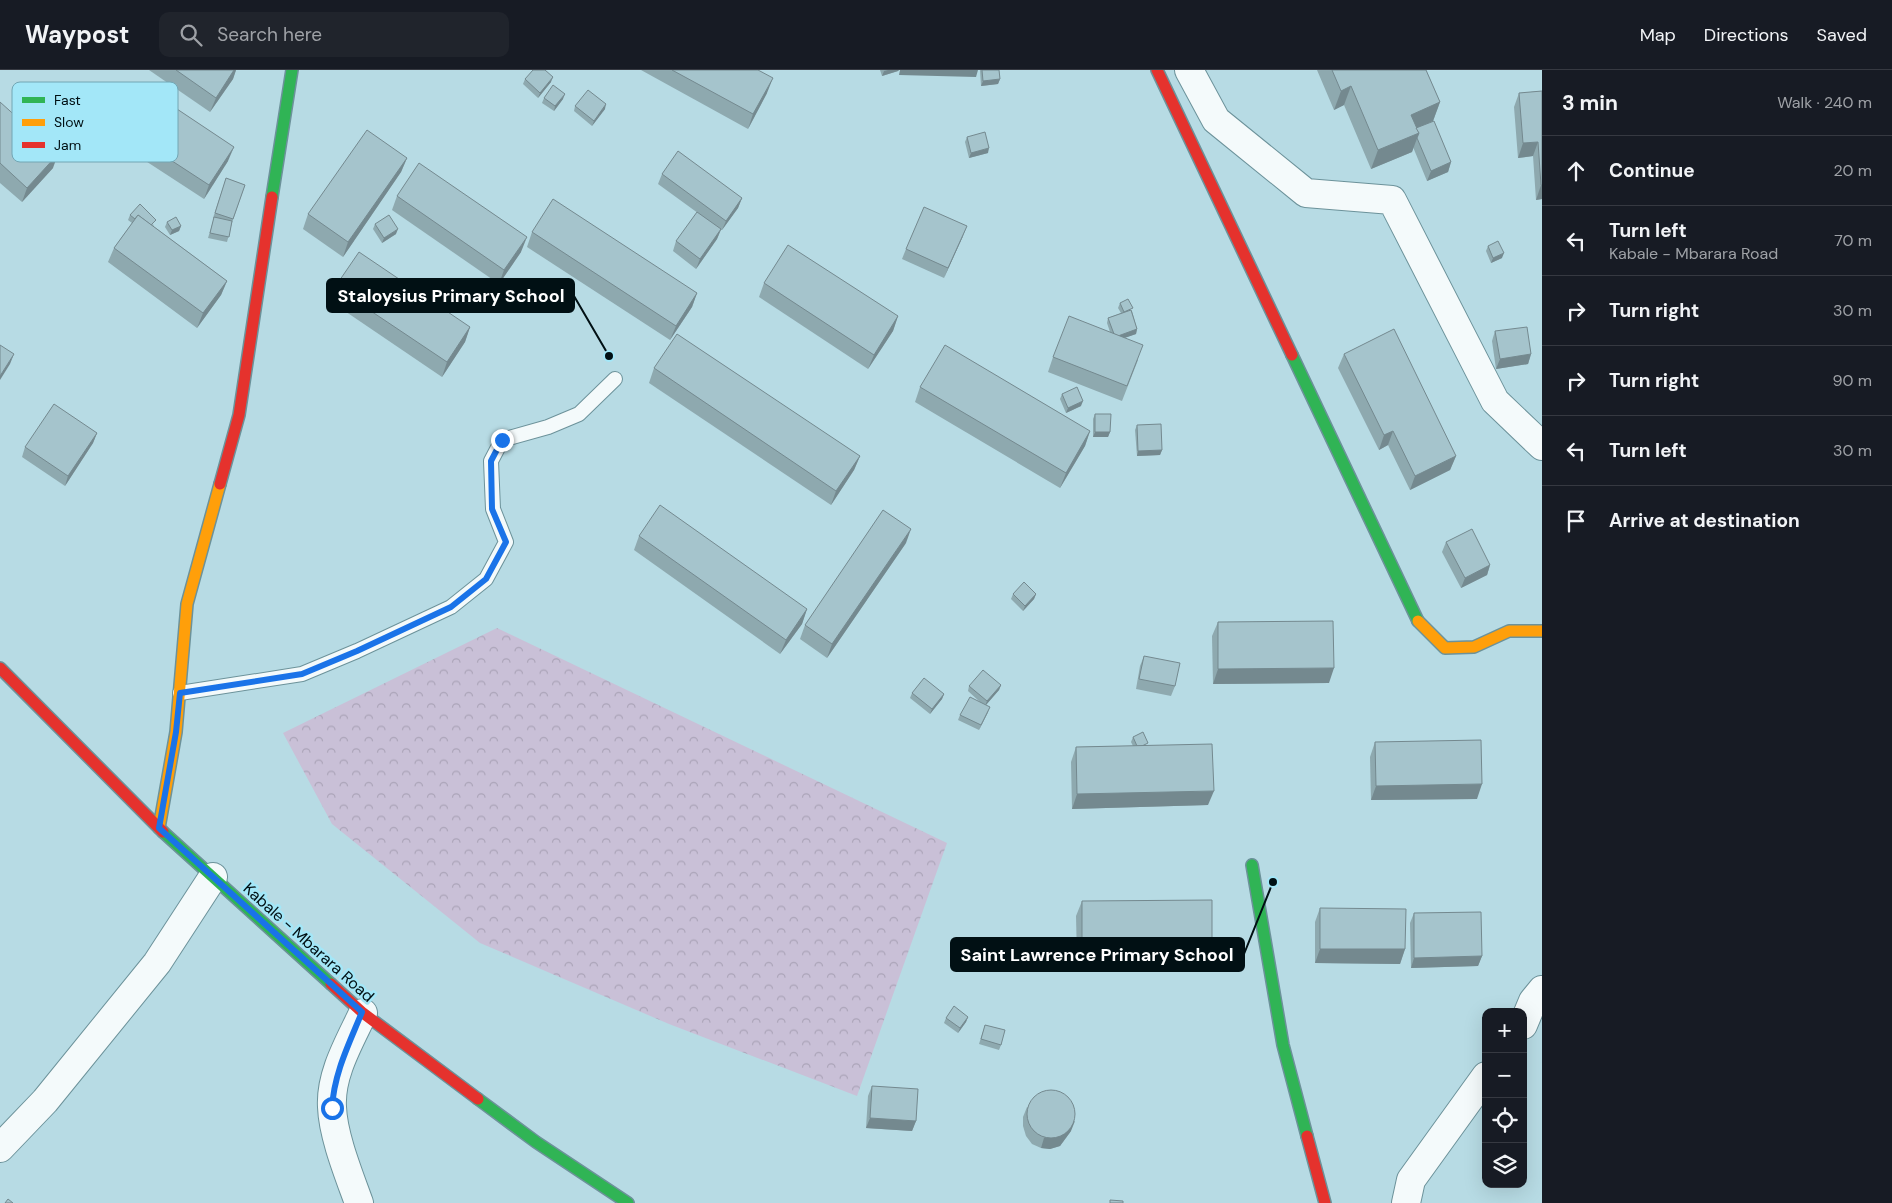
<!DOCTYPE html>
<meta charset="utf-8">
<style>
:root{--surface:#171b24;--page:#20242c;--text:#f1f3f6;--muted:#9ea1a6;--line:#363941}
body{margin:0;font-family:"DM Sans",sans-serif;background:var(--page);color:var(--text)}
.controls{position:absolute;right:15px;bottom:15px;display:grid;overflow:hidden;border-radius:10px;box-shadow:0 5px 20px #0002}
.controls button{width:45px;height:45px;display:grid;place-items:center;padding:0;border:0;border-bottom:1px solid var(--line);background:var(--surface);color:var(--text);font:25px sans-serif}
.stop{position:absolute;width:15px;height:15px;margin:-11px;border:4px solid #1a73e8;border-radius:50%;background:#fff}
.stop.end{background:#1a73e8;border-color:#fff;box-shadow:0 1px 5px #0008}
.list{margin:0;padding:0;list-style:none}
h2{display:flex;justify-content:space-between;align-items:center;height:65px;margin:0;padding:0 20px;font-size:21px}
h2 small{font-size:16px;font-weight:400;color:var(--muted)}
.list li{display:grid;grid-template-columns:32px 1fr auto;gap:15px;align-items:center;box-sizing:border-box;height:70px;padding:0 20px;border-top:1px solid var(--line)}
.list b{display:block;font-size:19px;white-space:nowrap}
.list p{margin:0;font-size:16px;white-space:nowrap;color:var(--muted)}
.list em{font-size:16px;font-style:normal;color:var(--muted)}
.icon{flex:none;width:28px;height:28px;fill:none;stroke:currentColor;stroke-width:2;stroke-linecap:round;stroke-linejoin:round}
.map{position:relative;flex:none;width:1542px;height:1133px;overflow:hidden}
header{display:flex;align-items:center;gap:30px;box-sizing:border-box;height:70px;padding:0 25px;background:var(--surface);border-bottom:1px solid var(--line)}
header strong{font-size:24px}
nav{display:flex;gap:28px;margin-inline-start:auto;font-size:18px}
.search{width:350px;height:45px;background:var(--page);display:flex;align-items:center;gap:12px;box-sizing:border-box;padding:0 18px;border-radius:10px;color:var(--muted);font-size:19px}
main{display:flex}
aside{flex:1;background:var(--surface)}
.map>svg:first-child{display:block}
.park{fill:url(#park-crowns)}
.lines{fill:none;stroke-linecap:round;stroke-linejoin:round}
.lane-casing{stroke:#6c929a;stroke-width:16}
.street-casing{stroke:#6c929a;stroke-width:30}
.fast-casing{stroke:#6c929a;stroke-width:14}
.slow-casing{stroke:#6c929a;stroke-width:14}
.jam-casing{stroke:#6c929a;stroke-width:14}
.lane{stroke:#f4fafb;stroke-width:14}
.street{stroke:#f4fafb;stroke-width:28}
.fast{stroke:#30b455;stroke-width:11}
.slow{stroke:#ff9f0a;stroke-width:11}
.jam{stroke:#e5322d;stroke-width:11}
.wall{fill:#8ea9af}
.shaded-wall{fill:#74898f}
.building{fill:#a5c4cc;stroke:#74898f}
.route{stroke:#1a73e8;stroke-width:6}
.labels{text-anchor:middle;stroke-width:5;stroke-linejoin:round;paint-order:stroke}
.street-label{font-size:16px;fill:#011014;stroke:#a3e7f8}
.key{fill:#a3e7f8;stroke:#72a6b4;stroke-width:1}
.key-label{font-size:14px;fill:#011014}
.leader{fill:none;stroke:#011014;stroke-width:2}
.callout-dot{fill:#011014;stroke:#a3e7f8;stroke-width:2}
.callout{fill:#011014;stroke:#011014;stroke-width:2}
.callout-label{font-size:18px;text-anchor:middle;font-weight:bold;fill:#fff}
</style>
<header>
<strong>Waypost</strong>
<div class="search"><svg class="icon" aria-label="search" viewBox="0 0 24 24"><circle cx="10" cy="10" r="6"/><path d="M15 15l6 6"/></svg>Search here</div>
<nav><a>Map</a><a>Directions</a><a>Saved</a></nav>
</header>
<main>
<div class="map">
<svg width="1542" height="1133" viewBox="0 0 1542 1133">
<defs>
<pattern id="park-crowns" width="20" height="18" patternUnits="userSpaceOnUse" patternTransform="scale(1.25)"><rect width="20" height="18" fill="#c9c0d7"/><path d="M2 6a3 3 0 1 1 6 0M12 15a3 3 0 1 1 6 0" fill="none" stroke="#aba4b8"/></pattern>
</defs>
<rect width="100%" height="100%" fill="#b7dbe4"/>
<path class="park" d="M497,558L947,773L857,1026L669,954L480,873L332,754L283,663Z"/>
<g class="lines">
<g class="lane-casing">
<path id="lane" d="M180,623L302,604L357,581L451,537L486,509L506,472L493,439L491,391L502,370L548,357L579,344L615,309"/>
</g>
<g class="street-casing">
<g id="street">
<path d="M1189,0L1216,50L1306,123L1392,130L1495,331L1542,376"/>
<path d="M1523,955L1533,931L1542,920"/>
<path d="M0,1078L45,1031L157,893L213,807"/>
<path d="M359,1133C349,1105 333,1066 332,1037C330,1004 350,971 363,943"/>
<path d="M1406,1133L1411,1110L1486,1006"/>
</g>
</g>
<g class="fast-casing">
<g id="fast">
<path d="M272,127L292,0"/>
<path d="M1292,285L1418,551"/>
<path d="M163,762L331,914"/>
<path d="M1252,795L1283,975L1307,1066"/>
<path d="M478,1029L536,1072L628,1133"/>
</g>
</g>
<g class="slow-casing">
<g id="slow">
<path d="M1418,551L1445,578L1474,577L1509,561H1542"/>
<path d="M159,758L176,662L187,534L220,414"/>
</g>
</g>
<g class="jam-casing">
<g id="jam">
<path d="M1157,0L1292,285"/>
<path d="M220,414L239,345L272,127"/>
<path d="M0,598L163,762"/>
<path d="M331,914L363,943L478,1029"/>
<path d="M1307,1066L1325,1133"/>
</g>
</g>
<use href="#lane" class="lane"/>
<use href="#street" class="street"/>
<use href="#fast" class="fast"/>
<use href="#slow" class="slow"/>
<use href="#jam" class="jam"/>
</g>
<g class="wall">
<path d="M149,0H236L233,9L210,42Z"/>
<path d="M641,0H758L767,23L748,59Z"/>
<path d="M880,0H899L898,1L882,6Z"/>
<path d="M980,0H999L1000,9L998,14L981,16Z"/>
<path d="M1317,0H1426L1440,32L1433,51L1451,92L1448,102L1427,111L1413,77L1412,82L1371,99L1344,35L1334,40Z"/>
<path d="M525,9L551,12L538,28L523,14Z"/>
<path d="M1542,21V129L1536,130L1533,86L1518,88L1514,37L1519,23Z"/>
<path d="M544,28L563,29L554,41L542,33Z"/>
<path d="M0,32L53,98L22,132L0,113Z"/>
<path d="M575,36L605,39L592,56L574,41Z"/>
<path d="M967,67L988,83L969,88L965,72Z"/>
<path d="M143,72L228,91L204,129L138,86Z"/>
<path d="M407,88L401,102L343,187L303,159L308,144Z"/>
<path d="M662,104L742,128L738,138L722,160H721L717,169L696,199L673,181L676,171L713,154L658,114Z"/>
<path d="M226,108L245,115L232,153L227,172L208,168L214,148H213Z"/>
<path d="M397,126L521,182L499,214L392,140Z"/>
<path d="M130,145L154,155L153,156L227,211L221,225L197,258L108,192L114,178L132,153L128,150Z"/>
<path d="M167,152L181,156L179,161L170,165L165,157Z"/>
<path d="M375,154L396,164L382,173L373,159Z"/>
<path d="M532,162L697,223L692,237L670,270L527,177Z"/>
<path d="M963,166L944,208L902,189L906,179Z"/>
<path d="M1488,176L1502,188L1491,193L1486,181Z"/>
<path d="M764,213L898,246L893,261L868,299L759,227Z"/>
<path d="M335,217L470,257L465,272L442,307L330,231Z"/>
<path d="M1120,233L1132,241L1137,259L1136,264L1124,268L1138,290L1122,331L1048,302L1053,287L1110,262L1107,253L1108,248L1121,243L1118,238Z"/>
<path d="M1495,261L1531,284L1528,294L1496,299L1492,271Z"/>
<path d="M1344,284L1456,386L1450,400L1410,420L1388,375L1379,380L1338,298Z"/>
<path d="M654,298L860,386L854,400L831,435L649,313Z"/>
<path d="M920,317L1090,361L1085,376L1060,418L915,332Z"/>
<path d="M1062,324L1081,336L1066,343L1060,329Z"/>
<path d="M1095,344L1110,362L1108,367H1093V349Z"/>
<path d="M1137,355L1162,380L1160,385L1137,386L1135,360Z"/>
<path d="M97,363L93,373L65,416L22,387L25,377Z"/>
<path d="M639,466L807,539L802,554L780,584L634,480Z"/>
<path d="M1446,472L1490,495L1487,505L1461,518L1442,482Z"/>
<path d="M906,473L827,588L800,569L805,555Z"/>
<path d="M1013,524H1036L1034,529L1023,541L1011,529Z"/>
<path d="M1218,552L1329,613L1213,614L1212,566Z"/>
<path d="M1144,586L1175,616L1171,626L1136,619L1140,596Z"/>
<path d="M1001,615L999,620L986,635L988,642L979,660L958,650L960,645L980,632L968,621L969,616Z"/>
<path d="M912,623L944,624L942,629L930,644L910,628Z"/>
<path d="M1133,667L1147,676L1208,735L1072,739L1071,692L1076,677L1133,676L1131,672Z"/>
<path d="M1375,672L1477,729L1371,730L1370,687Z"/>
<path d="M1082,831L1207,887L1077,888L1076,846Z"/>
<path d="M1320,838L1405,879L1400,894L1315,893V852Z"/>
<path d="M1414,843L1482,886L1478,896L1411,898L1410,853Z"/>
<path d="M968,947L966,952L958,963L944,953L946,948Z"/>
<path d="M985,955L1001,975L999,980L979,974Z"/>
<path d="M872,1016L916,1051L912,1061L866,1058L868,1026Z"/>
<path d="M1027,1037L1071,1061L1060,1076L1050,1079L1041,1078L1032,1074L1026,1066L1023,1056V1047Z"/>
</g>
<g class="shaded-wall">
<path d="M234,0H236L233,9L210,42L216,28Z"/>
<path d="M888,0H899L898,1L882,6L884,1Z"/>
<path d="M900,0H978L976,7L899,5Z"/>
<path d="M553,7L551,12L538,28L540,23Z"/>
<path d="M773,8L767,23L748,59L753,44Z"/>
<path d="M1000,9L998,14L981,16L983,11Z"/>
<path d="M1351,16L1344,35L1334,40L1341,21Z"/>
<path d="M565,24L563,29L554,41L555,36Z"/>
<path d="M1440,32L1433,51L1404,64L1411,45Z"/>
<path d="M606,34L605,39L592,56L594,51Z"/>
<path d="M1419,63L1412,82L1371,99L1378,80Z"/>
<path d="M1538,72L1533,86L1518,88L1523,73Z"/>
<path d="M234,77L228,91L204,129L209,115Z"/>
<path d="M989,78L988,83L969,88L971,83Z"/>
<path d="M58,84L53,98L22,132L27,118Z"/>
<path d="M407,88L401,102L343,187L348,172Z"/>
<path d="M1451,92L1448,102L1427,111L1431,101Z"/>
<path d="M1541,115H1542V129L1536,130Z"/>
<path d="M742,128L738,138L722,160L726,151Z"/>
<path d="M181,156L179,161L170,165L172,160Z"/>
<path d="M967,156L963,166L944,208L948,198Z"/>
<path d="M398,159L396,164L382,173L384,168Z"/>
<path d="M721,159L717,169L696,199L700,189Z"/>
<path d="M527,167L521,182L499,214L504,200Z"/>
<path d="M1504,183L1502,188L1491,193L1493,188Z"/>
<path d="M227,211L221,225L197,258L203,243Z"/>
<path d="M697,223L692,237L670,270L676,256Z"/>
<path d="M898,246L893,261L868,299L874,285Z"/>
<path d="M470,257L465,272L442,307L447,292Z"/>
<path d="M1137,259L1136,264L1113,272L1115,267Z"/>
<path d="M14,284L10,294L0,310V306Z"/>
<path d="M1531,284L1528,294L1496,299L1500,289Z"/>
<path d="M1083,331L1081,336L1066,343L1068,338Z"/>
<path d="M1090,361L1085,376L1060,418L1066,403Z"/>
<path d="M1393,361L1388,375L1379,380L1384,365Z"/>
<path d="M1095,362H1110L1108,367H1093Z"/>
<path d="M97,363L93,373L65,416L68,406Z"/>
<path d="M1162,380L1160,385L1137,386L1138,381Z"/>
<path d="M860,386L854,400L831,435L836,421Z"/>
<path d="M1456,386L1450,400L1410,420L1415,406Z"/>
<path d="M911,459L906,473L827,588L832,574Z"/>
<path d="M1490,495L1487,505L1461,518L1465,508Z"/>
<path d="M1036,524L1034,529L1023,541L1025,536Z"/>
<path d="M807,539L802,554L780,584L786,570Z"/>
<path d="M1334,598L1329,613L1213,614L1218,599Z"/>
<path d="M1001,615L999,620L985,636L987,631Z"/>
<path d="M944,624L942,629L930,644L932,639Z"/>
<path d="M990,637L988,642L979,660L981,655Z"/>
<path d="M1482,714L1477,729L1371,730L1376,716Z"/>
<path d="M1214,721L1208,735L1072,739L1077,724Z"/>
<path d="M1212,872L1207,887L1077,888L1082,873Z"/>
<path d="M1320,879H1405L1400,894L1315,893Z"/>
<path d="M1482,886L1478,896L1411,898L1414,888Z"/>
<path d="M968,947L966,952L958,963L960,958Z"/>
<path d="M870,1048L916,1051L912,1061L866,1058Z"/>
<path d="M1075,1051L1071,1061L1060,1076L1050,1079L1041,1078L1044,1068Z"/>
</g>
<g class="building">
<path d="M176,0H234L216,28Z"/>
<path d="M533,0H545L553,7L540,23L525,9Z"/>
<path d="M672,0H758L773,8L753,44Z"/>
<path d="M982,0H999L1000,9L983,11Z"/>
<path d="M1332,0H1426L1440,32L1411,45L1419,63L1378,80L1351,16L1341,21Z"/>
<path d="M553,15L565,24L555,36L544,28Z"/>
<path d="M588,20L606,34L594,51L575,36Z"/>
<path d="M1542,21V115H1541L1538,72L1523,73L1519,23Z"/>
<path d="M0,32L58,84L27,118L0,93Z"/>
<path d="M168,33L234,77L209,115L143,72Z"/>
<path d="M1434,51L1451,92L1431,101L1417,68L1419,63L1416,58Z"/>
<path d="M367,60L407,88L348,172L308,144Z"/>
<path d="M985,62L989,78L971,83L967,67Z"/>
<path d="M678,81L742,128L726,151L662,104Z"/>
<path d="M419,93L527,167L504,200L397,126Z"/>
<path d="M226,108L245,115L233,149L215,143Z"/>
<path d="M553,129L697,223L676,256L532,162Z"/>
<path d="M140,134L156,150L151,155L138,145L135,149L130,145Z"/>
<path d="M924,137L967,156L948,198L906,179Z"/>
<path d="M697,142L721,159L700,189L676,171Z"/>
<path d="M138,145L227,211L203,243L114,178Z"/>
<path d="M389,145L398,159L384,168L375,154Z"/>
<path d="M176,147L181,156L172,160L167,152Z"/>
<path d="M214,147L232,151L229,167L210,163Z"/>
<path d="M1498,171L1504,183L1493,188L1488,176Z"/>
<path d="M788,175L898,246L874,285L764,213Z"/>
<path d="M359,182L470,257L447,292L335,217Z"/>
<path d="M1128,229L1133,238L1124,242L1120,233Z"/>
<path d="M1131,240L1137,259L1118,266L1114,264L1108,248Z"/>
<path d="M1069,246L1143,275L1127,316L1053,287Z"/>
<path d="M1527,257L1531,284L1500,289L1495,261Z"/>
<path d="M1394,259L1456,386L1415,406L1393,361L1384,365L1344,284Z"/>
<path d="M677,264L860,386L836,421L654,298Z"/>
<path d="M0,275L14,284L0,306Z"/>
<path d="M945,275L1090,361L1066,403L920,317Z"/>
<path d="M1077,317L1083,331L1068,338L1062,324Z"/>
<path d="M54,334L97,363L68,406L25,377Z"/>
<path d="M1095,344H1111L1110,362H1095Z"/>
<path d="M1161,354L1162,380L1138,381L1137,355Z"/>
<path d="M660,435L807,539L786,570L639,466Z"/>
<path d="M883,440L911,459L832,574L805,555Z"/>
<path d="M1472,459L1490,495L1465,508L1446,472Z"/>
<path d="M1024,512L1036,524L1025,536L1013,524Z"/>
<path d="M1333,551L1334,598L1218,599V552Z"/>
<path d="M1144,586L1180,593L1175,616L1139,609Z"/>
<path d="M983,600L1001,615L987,631L969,616Z"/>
<path d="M924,608L944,624L932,639L912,623Z"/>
<path d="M970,627L990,637L981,655L960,645Z"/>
<path d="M1143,662L1148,673L1142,676H1137L1133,667Z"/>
<path d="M1481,670L1482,714L1376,716L1375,672Z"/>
<path d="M1212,674L1214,721L1077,724L1076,677Z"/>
<path d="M1212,830V872L1082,873V831Z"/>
<path d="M1320,838L1406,839L1405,879H1320Z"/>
<path d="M1481,842L1482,886L1414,888V843Z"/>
<path d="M954,936L968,947L960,958L946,948Z"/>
<path d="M985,955L1005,960L1001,975L981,969Z"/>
<path d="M872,1016L918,1019L916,1051L870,1048Z"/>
<circle cx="1051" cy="1044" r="24"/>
<path d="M8,1129L13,1133H5Z"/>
<path d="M1110,1130L1123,1131V1133H1110Z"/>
</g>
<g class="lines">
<path class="route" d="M332,1038C334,1003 349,974 362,942L159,758L176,662L180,623L302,604L357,581L451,537L486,509L506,472L492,439L491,391L502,370"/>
</g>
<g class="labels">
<g class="street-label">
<text transform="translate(309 872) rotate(42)" y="6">Kabale - Mbarara Road</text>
</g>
</g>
<rect x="12" y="12" width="166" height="80" rx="8" class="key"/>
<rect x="22" y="27" width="23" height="6" fill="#30b455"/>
<rect x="22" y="49" width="23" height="7" fill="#ff9f0a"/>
<rect x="22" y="72" width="23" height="6" fill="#e5322d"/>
<g class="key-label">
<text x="54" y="35">Fast</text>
<text x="54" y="57">Slow</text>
<text x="54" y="80">Jam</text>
</g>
<path class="leader" d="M609 286L574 226M1273 812L1244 884"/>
<g class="callout-dot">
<circle cx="609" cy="286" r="5"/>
<circle cx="1273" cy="812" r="5"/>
</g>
<g class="callout">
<rect x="327" y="209" width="247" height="33" rx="5"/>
<rect x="951" y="868" width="293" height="33" rx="5"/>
</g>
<g class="callout-label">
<text x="451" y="232">Staloysius Primary School</text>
<text x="1097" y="891">Saint Lawrence Primary School</text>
</g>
</svg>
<div class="controls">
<button>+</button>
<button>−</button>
<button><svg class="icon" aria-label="locate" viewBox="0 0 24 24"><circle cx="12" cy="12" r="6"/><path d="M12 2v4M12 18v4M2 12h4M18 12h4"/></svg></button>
<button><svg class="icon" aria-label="layers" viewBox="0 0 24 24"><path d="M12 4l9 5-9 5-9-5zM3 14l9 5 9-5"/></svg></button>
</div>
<div class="stop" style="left:332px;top:1038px"></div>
<div class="stop end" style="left:502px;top:370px"></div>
</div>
<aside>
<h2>3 min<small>Walk · 240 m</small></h2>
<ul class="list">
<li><svg class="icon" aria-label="ahead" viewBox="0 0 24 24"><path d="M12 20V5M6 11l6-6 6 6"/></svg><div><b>Continue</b></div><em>20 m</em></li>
<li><svg class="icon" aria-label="left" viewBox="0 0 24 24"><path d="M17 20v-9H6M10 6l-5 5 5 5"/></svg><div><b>Turn left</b><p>Kabale - Mbarara Road</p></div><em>70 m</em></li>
<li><svg class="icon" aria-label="right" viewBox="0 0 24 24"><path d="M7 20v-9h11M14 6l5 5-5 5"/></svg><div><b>Turn right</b></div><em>30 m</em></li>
<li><svg class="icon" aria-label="right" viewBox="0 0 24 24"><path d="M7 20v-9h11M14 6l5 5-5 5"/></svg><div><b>Turn right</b></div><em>90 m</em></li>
<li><svg class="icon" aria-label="left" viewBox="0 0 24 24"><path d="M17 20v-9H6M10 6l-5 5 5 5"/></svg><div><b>Turn left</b></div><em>30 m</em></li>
<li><svg class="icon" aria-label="arrive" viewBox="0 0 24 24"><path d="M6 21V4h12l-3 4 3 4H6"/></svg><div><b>Arrive at destination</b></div></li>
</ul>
</aside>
</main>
